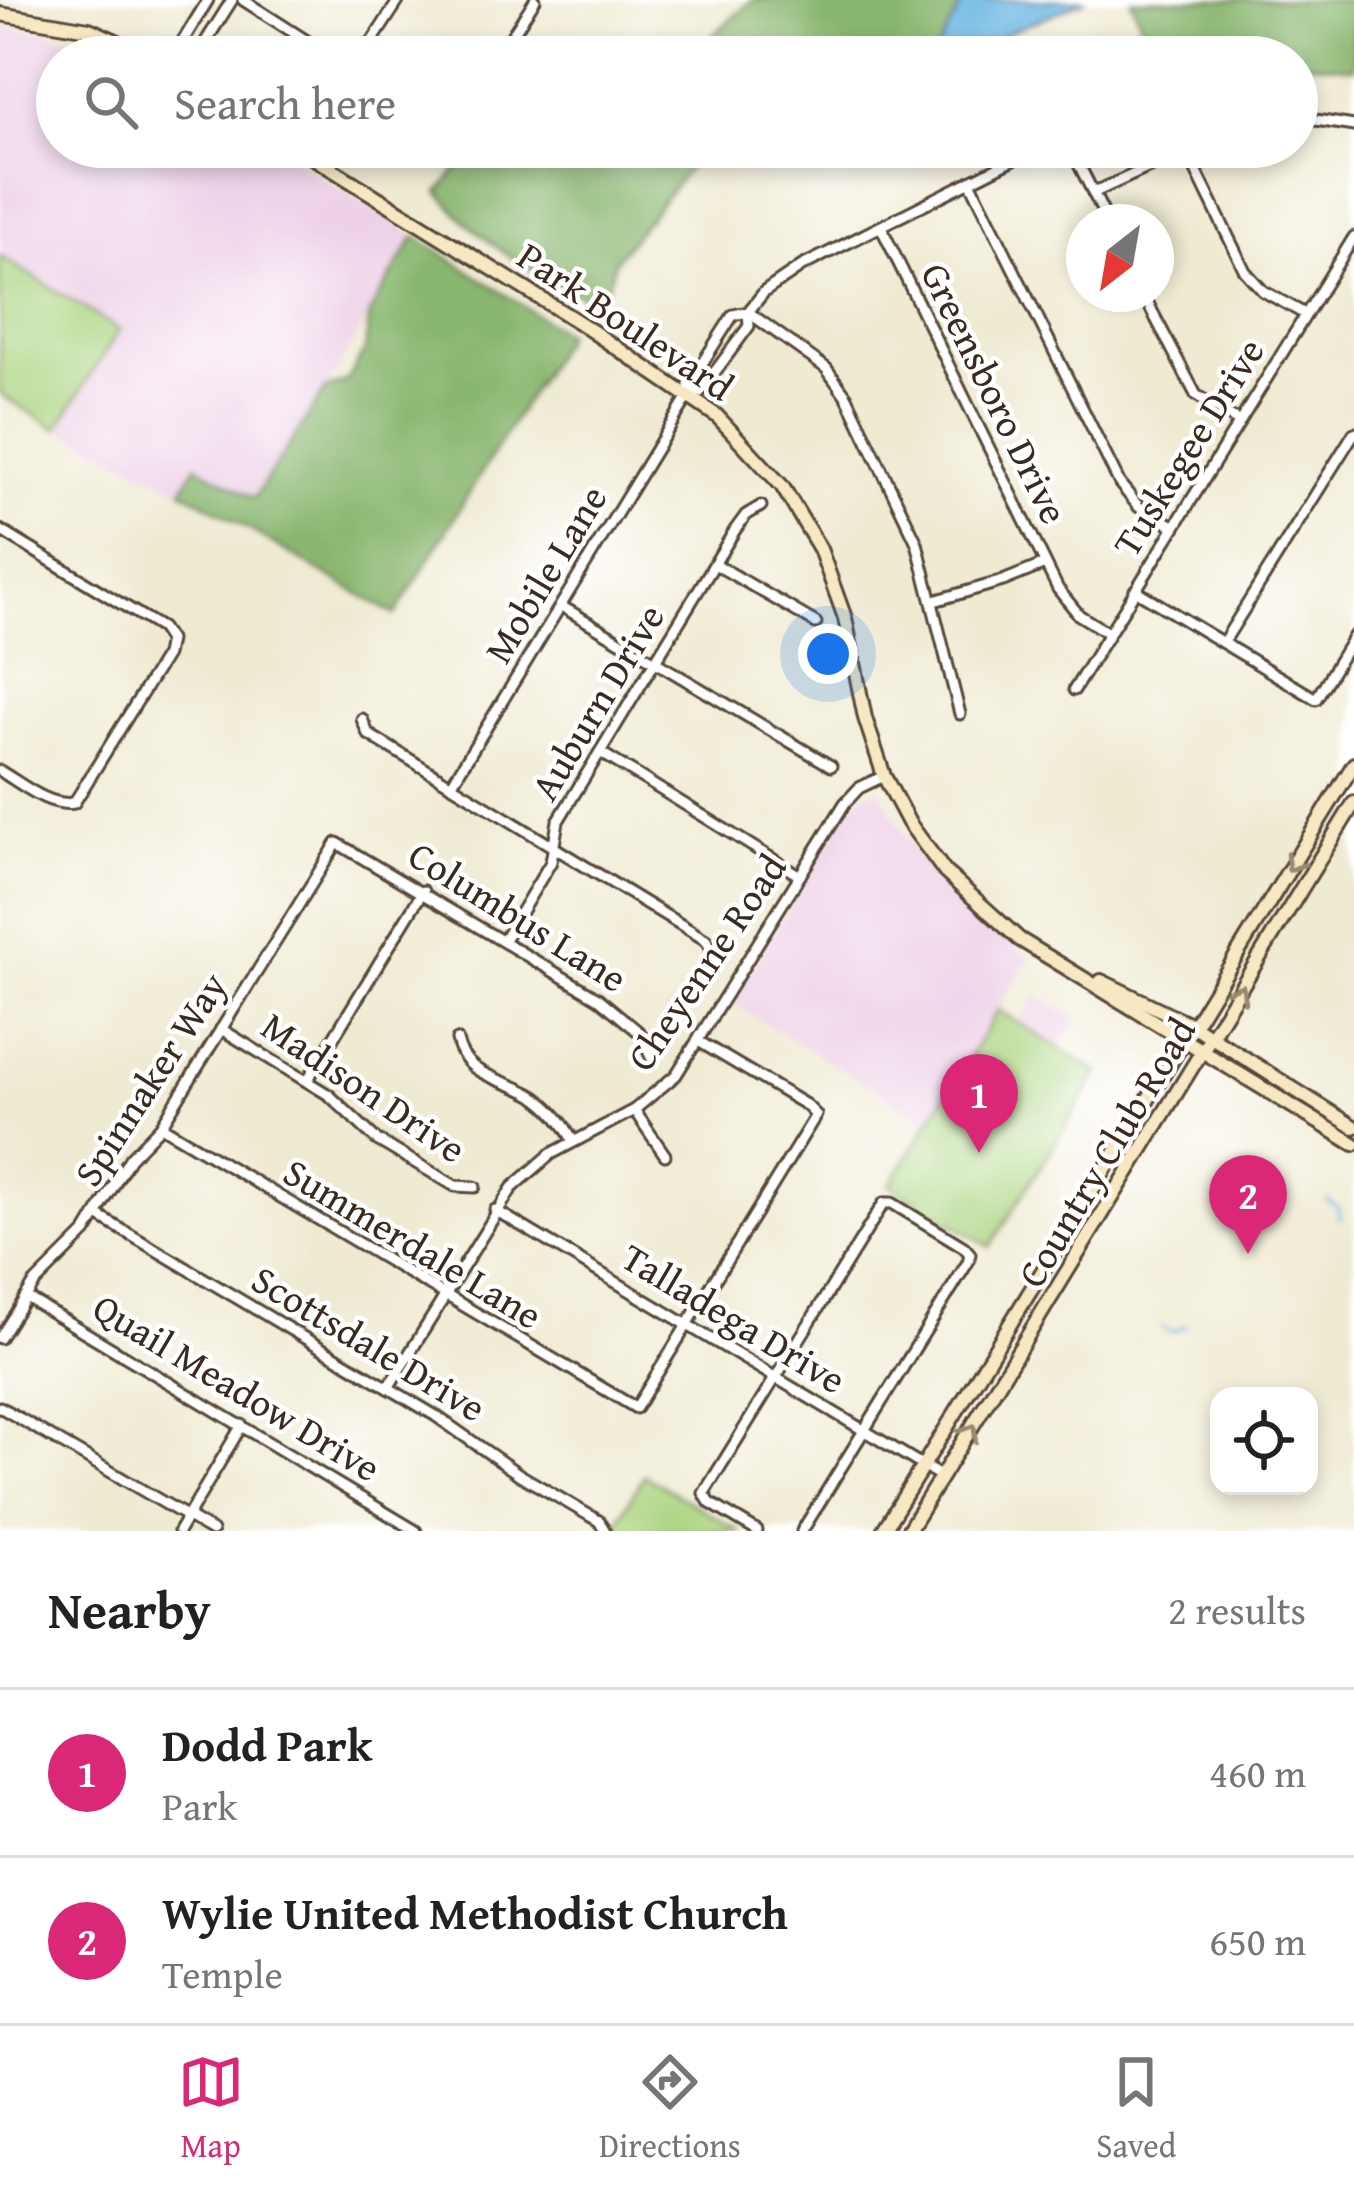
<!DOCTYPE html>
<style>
:root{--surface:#fff;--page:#f6f6f6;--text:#222;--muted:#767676;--line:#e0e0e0;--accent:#db2777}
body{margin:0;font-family:"Gentium Book Plus",serif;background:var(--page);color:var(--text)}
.controls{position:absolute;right:36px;bottom:36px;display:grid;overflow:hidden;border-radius:24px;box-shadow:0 6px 18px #0003}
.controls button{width:108px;height:108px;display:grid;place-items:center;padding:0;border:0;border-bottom:3px solid var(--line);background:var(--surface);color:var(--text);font:60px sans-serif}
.compass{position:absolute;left:1066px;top:204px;width:108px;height:108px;border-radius:50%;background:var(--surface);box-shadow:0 6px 18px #0003;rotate:211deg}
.you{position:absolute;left:828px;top:654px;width:42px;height:42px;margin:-30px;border:9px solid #fff;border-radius:50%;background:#1a73e8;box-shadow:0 0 0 18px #1a73e833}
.badge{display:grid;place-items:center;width:78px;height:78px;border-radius:50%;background:var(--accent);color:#fff;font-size:39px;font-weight:700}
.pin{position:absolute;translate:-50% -99px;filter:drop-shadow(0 3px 6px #0008)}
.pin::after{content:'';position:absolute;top:63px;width:42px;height:36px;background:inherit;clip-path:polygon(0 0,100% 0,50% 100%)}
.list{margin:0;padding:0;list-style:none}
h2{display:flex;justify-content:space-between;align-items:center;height:156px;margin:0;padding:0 48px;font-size:51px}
h2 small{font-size:39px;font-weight:400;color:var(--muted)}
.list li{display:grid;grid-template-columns:78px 1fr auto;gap:36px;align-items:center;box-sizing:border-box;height:168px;padding:0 48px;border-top:3px solid var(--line)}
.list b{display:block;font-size:45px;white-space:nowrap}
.list p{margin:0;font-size:39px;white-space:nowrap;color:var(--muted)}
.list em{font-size:39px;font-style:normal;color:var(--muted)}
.icon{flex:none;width:66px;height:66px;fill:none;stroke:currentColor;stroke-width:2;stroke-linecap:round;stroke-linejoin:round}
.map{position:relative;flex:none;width:1354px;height:1531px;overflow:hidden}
.search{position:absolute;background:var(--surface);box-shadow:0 6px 18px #0003;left:36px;right:36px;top:36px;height:132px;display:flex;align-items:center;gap:30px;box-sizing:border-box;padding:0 42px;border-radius:66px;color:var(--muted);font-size:45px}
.sheet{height:492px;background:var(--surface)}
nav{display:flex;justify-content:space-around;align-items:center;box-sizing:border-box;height:168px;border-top:3px solid var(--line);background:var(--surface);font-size:33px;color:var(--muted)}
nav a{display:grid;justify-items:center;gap:6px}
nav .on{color:var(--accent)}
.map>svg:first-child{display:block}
.built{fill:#eed0e7}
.green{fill:#abd47f;stroke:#737f4e;stroke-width:3}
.forest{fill:#88b66e;stroke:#627046;stroke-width:3}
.water{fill:#68b5e2;stroke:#527080;stroke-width:3}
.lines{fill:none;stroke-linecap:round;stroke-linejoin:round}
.stream{stroke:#68b5e2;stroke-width:3}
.minor-casing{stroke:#564739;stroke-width:15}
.secondary-casing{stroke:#564739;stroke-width:18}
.minor{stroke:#fff;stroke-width:9}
.secondary{stroke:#f7e8c3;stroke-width:12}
.oneway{stroke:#998970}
.labels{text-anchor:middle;stroke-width:9;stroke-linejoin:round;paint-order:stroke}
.street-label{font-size:39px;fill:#3b2a1e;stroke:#fff}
</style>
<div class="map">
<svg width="1354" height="1531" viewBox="0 0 1354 1531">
<rect width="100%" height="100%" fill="#fff"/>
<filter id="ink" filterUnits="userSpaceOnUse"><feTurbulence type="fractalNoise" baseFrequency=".00833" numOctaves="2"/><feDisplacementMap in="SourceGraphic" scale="24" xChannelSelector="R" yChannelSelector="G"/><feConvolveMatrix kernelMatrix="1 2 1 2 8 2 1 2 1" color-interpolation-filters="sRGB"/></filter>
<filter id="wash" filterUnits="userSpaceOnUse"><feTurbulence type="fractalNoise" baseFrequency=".004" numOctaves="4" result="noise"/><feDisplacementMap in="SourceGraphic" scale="48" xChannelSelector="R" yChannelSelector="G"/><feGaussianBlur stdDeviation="2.7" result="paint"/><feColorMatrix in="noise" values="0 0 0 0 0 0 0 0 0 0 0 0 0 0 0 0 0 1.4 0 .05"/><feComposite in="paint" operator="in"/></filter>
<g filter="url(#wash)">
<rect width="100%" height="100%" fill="#efead2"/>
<g class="built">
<path d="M0,26L52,33L124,57H57V147H272L415,236L326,389L254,499L196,466L182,490L57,429L0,394Z"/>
<path d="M878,788L905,835L940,881L972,914L1030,957L929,1122L732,1003L849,809L862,795Z"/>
<path d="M1037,995L1077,1019L1059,1048L1019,1023Z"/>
</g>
<g class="green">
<path d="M0,256L119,330L57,429L0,394Z"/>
<path d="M998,1010L1099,1073L990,1247L890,1185Z"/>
<path d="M644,1475L739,1531H612Z"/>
</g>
<g class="forest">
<path d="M752,0H890C911,9 940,0 964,0L934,57H689Z"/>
<path d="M1131,0H1354V68L1297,62V57H1155Z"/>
<path d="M474,147H713L702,151L616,259L607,288L595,302C534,274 481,245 439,192Z"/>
<path d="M415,236L566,334L395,615L182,490L196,465L254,498L326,389L347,381L365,350L370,312Z"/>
</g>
<path class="water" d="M964,0H1086L951,57H934Z"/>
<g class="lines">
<g class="stream">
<path d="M1327,1200L1338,1207L1339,1218"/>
<path d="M1162,1327L1171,1332L1186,1326"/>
</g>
</g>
</g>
<g filter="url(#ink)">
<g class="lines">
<g class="minor-casing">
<g id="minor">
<path d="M243,0L332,57"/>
<path d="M173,57L208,0"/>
<path d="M196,57L232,0"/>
<path d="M362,57L399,0"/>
<path d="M498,57L535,0"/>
<path d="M1297,117L1354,126"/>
<path d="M1070,147L1108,222"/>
<path d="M1186,150L1245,271L1263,291L1305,314"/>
<path d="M970,181L1120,484L1139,507L1174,526"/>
<path d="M1093,193L1193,147"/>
<path d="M881,227L1058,589L1079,615L1108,633"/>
<path d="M1143,294L1196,395L1239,422"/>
<path d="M748,312L826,368L847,397L917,543L960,714"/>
<path d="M690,394L689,384L733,315L748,312L764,292L802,266L1038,147"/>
<path d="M0,530L161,628L169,640L166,655L74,803C48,807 22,784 0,771"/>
<path d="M715,564L816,623"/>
<path d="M1135,590L1316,699L1354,636"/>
<path d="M934,601L1003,581L1045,564"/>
<path d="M561,606L831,766"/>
<path d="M1223,643L1354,433"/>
<path d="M1074,690L1354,237"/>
<path d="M362,719L368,734L706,940L715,957"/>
<path d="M600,752L800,876"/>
<path d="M451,785L683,405L690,394L700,392L749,326L748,312"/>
<path d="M504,940L551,862L558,821L735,530L746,515L761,506"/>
<path d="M221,1029L329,1095L377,1140L455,1186L475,1187"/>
<path d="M457,1040C465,1078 505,1078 534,1096C550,1107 564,1123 573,1141"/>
<path d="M307,1081L423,891"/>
<path d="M634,1110L665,1155"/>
<path d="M161,1126L636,1408L816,1115L806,1105L698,1041"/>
<path d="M495,1210L942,1477"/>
<path d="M97,1215L436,1416L520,1475L599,1521L605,1531"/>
<path d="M26,1297L416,1531"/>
<path d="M0,1338L34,1284L86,1232L130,1158L161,1126L337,843L598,998L640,1033L651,1057"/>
<path d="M388,1388L512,1188L551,1154L634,1110L676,1075L845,803L859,788L884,776"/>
<path d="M0,1407L212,1531"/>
<path d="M179,1531L242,1425"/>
<path d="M757,1531L710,1503L704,1493L880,1209L884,1203H892L964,1247L970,1254L968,1262L802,1531"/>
</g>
</g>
<g class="secondary-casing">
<g id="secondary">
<path d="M0,14L89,29L152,57"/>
<path d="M296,147L580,323L717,416L782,486L820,549L845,618L865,718L884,776L909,823L945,872L1019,939L1354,1144"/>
<path d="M1101,981L1194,1026L1354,1127"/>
<path d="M883,1531L1354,764"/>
<path d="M908,1531L1354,803"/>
</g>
</g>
<use href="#minor" class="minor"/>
<use href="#secondary" class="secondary"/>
</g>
<defs><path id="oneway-chevron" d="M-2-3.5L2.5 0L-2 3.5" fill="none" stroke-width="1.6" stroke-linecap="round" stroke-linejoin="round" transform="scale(3)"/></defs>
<g class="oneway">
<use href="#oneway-chevron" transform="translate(1293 864) rotate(121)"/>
<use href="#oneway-chevron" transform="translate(1239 992) rotate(-59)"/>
<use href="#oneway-chevron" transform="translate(970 1432) rotate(-58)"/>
</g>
</g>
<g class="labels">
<g class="street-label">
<text transform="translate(626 321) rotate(34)" y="14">Park Boulevard</text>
<text transform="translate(995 393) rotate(64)" y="14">Greensboro Drive</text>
<text transform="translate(1188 447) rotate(-58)" y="14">Tuskegee Drive</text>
<text transform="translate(545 574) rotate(-59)" y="14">Mobile Lane</text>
<text transform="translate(597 702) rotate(-59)" y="14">Auburn Drive</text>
<text transform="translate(518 916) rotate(32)" y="14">Columbus Lane</text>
<text transform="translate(706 962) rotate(-56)" y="14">Cheyenne Road</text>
<text transform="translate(150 1079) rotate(-57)" y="14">Spinnaker Way</text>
<text transform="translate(364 1087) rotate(34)" y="14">Madison Drive</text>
<text transform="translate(1106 1152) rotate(-59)" y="14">Country Club Road</text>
<text transform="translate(413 1243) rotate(31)" y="14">Summerdale Lane</text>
<text transform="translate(734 1318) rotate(31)" y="14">Talladega Drive</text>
<text transform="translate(369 1343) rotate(31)" y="14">Scottsdale Drive</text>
<text transform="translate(237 1387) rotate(31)" y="14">Quail Meadow Drive</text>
</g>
</g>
</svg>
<div class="controls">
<button><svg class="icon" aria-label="locate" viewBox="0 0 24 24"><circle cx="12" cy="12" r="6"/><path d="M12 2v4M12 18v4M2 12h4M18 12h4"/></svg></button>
</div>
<svg class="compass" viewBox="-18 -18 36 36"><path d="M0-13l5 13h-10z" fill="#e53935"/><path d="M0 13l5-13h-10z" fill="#767676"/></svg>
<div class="you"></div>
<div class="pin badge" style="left:979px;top:1153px">1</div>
<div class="pin badge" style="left:1248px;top:1254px">2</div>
<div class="search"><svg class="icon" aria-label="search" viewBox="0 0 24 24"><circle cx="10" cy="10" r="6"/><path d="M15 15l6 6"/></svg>Search here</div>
</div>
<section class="sheet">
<h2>Nearby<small>2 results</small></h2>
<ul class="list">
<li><span class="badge">1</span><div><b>Dodd Park</b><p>Park</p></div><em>460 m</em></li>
<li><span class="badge">2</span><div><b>Wylie United Methodist Church</b><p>Temple</p></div><em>650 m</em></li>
</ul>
</section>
<nav>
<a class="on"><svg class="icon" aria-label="map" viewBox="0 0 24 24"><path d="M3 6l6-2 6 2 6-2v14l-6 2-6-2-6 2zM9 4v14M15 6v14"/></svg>Map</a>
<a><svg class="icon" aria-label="directions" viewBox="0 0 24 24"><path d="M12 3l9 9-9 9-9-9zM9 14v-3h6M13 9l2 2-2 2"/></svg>Directions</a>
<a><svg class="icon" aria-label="saved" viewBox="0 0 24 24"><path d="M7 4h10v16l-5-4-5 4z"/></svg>Saved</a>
</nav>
